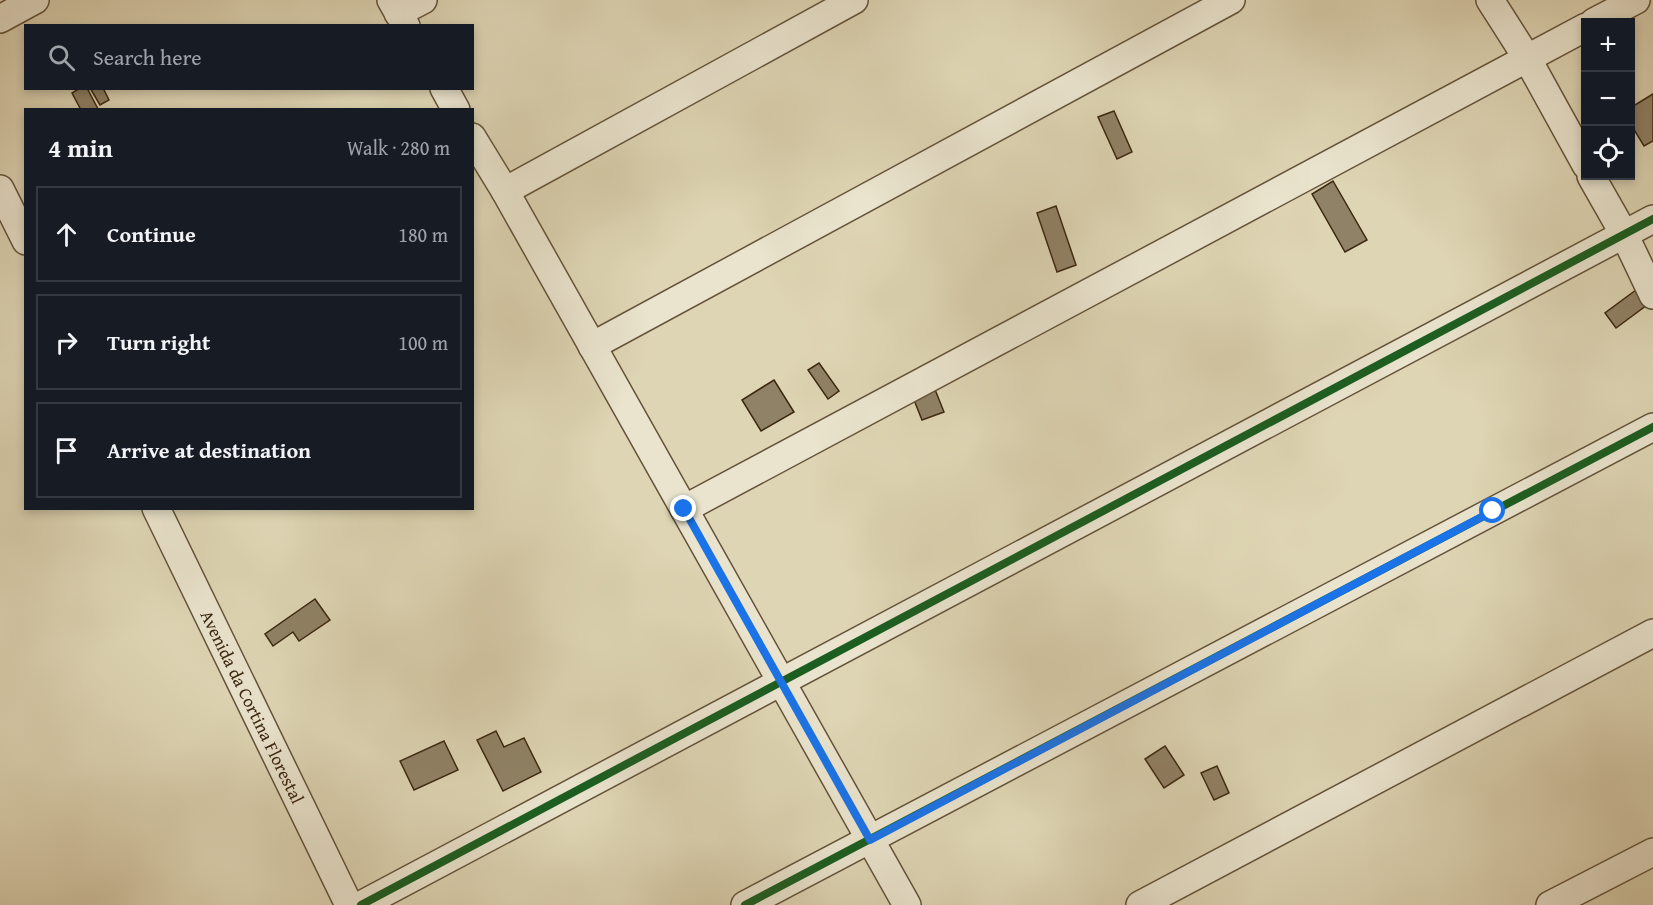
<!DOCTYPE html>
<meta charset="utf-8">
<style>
:root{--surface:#171b24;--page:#242831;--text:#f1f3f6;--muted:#9ea1a6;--line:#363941}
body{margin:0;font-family:"Gentium Book Plus",serif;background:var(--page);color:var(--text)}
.controls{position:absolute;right:18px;top:18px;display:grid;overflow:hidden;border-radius:0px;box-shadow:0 3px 9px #0003}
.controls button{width:54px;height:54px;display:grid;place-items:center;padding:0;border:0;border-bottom:2px solid var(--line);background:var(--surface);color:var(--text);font:30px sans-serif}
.stop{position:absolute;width:18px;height:18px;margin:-14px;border:4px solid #1a73e8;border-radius:50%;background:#fff}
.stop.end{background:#1a73e8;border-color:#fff;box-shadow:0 2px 6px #0008}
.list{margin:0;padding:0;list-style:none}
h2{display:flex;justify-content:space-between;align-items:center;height:78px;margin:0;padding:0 24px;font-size:26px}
h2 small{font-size:20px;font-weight:400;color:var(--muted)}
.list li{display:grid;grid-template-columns:39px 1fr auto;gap:18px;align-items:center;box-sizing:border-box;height:96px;margin:0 12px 12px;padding:0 12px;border:2px solid var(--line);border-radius:0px}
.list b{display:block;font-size:22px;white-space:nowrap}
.list em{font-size:20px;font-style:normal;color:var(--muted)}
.icon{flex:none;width:33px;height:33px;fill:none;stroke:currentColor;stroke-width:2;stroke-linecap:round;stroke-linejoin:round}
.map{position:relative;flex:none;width:1653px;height:905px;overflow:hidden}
.search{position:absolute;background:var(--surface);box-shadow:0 3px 9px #0003;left:24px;top:24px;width:450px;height:66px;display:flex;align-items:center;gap:15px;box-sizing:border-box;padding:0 21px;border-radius:0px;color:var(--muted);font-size:22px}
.panel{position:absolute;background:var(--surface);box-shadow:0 3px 9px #0003;left:24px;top:108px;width:450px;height:402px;border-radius:0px}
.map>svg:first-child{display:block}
.building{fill:#908266;stroke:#3c2811;stroke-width:1.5}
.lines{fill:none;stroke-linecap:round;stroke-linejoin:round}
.minor-casing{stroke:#64533a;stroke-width:30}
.minor{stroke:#eae4ce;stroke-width:27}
.cycleway-casing{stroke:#eae4ce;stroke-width:11}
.cycleway{stroke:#1b5e20;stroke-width:8}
.route{stroke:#1a73e8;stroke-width:8}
.labels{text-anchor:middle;stroke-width:6;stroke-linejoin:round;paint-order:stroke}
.street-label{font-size:18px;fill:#3c2811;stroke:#eae4ce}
</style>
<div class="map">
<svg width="1653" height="905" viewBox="0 0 1653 905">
<rect width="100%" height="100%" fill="#ded5b4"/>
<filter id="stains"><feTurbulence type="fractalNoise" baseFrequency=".00333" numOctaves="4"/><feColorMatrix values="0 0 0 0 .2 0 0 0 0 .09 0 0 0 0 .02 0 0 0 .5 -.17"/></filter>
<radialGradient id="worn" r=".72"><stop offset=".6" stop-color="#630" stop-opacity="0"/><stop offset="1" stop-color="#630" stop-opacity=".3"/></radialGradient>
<g class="building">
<path d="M80,88H87L98,109L81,110L72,93Z"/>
<path d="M90,88H103L109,100L100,105Z"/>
<path d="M1653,94V141L1644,146L1630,123V108Z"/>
<path d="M1114,111L1132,152L1117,159L1098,117Z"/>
<path d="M1333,181L1367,240L1345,252L1312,194Z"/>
<path d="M1056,206L1076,265L1057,272L1037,213Z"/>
<path d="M1640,287L1651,302L1616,328L1605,313Z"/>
<path d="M819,363L839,391L828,399L808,370Z"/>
<path d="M774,380L794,412L761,431L742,400Z"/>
<path d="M934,387L944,412L922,420L912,395Z"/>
<path d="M315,599L330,620L299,641L293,632L273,646L265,634Z"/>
<path d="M496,731L504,747L524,738L541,772L503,791L477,740Z"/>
<path d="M444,741L458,770L414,790L400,761Z"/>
<path d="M1165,746L1184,775L1164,788L1145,759Z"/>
<path d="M1217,766L1229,793L1214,800L1201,773Z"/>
</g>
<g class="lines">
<g class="minor-casing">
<g id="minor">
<path d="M391,0L406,26"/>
<path d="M1490,0L1527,58L1586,165"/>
<path d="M398,13L423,0"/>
<path d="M0,19L35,0"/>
<path d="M1594,22L1636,0"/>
<path d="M444,88L456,110"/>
<path d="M472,137L505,191L907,905"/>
<path d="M1591,176L1624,234L1653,295"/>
<path d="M0,189L26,241"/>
<path d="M505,191L854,0"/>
<path d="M592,346L1231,0"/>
<path d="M156,508L349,905"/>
<path d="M684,509L1586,27"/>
<path d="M361,905L1653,219"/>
<path d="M745,905L1653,427"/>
<path d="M1140,905L1653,633"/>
<path d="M1550,905L1653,852"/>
</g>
</g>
<use href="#minor" class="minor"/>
<g class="cycleway-casing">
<g id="cycleway">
<path d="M361,905L1653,219"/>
<path d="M745,905L1653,427"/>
</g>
</g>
<use href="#cycleway" class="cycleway"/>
</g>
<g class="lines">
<path class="route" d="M684,509L870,840L1493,511"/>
</g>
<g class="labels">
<g class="street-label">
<text transform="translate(252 707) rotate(64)" y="6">Avenida da Cortina Florestal</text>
</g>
</g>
<rect width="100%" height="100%" filter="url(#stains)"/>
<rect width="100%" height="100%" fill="url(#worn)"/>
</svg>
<div class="controls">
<button>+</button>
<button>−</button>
<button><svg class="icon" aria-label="locate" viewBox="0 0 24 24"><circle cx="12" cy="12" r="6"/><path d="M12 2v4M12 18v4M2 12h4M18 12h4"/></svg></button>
</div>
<div class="stop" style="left:1493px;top:511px"></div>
<div class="stop end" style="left:684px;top:509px"></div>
<div class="search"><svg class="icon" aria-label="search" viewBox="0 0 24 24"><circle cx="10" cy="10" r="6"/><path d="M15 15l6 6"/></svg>Search here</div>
<section class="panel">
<h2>4 min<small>Walk · 280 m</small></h2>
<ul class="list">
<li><svg class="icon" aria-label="ahead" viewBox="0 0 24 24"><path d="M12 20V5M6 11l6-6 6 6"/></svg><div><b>Continue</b></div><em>180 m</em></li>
<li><svg class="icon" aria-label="right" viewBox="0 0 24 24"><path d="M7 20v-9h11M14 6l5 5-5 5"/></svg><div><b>Turn right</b></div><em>100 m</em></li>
<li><svg class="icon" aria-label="arrive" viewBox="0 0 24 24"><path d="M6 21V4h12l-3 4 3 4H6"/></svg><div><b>Arrive at destination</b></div></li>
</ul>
</section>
</div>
